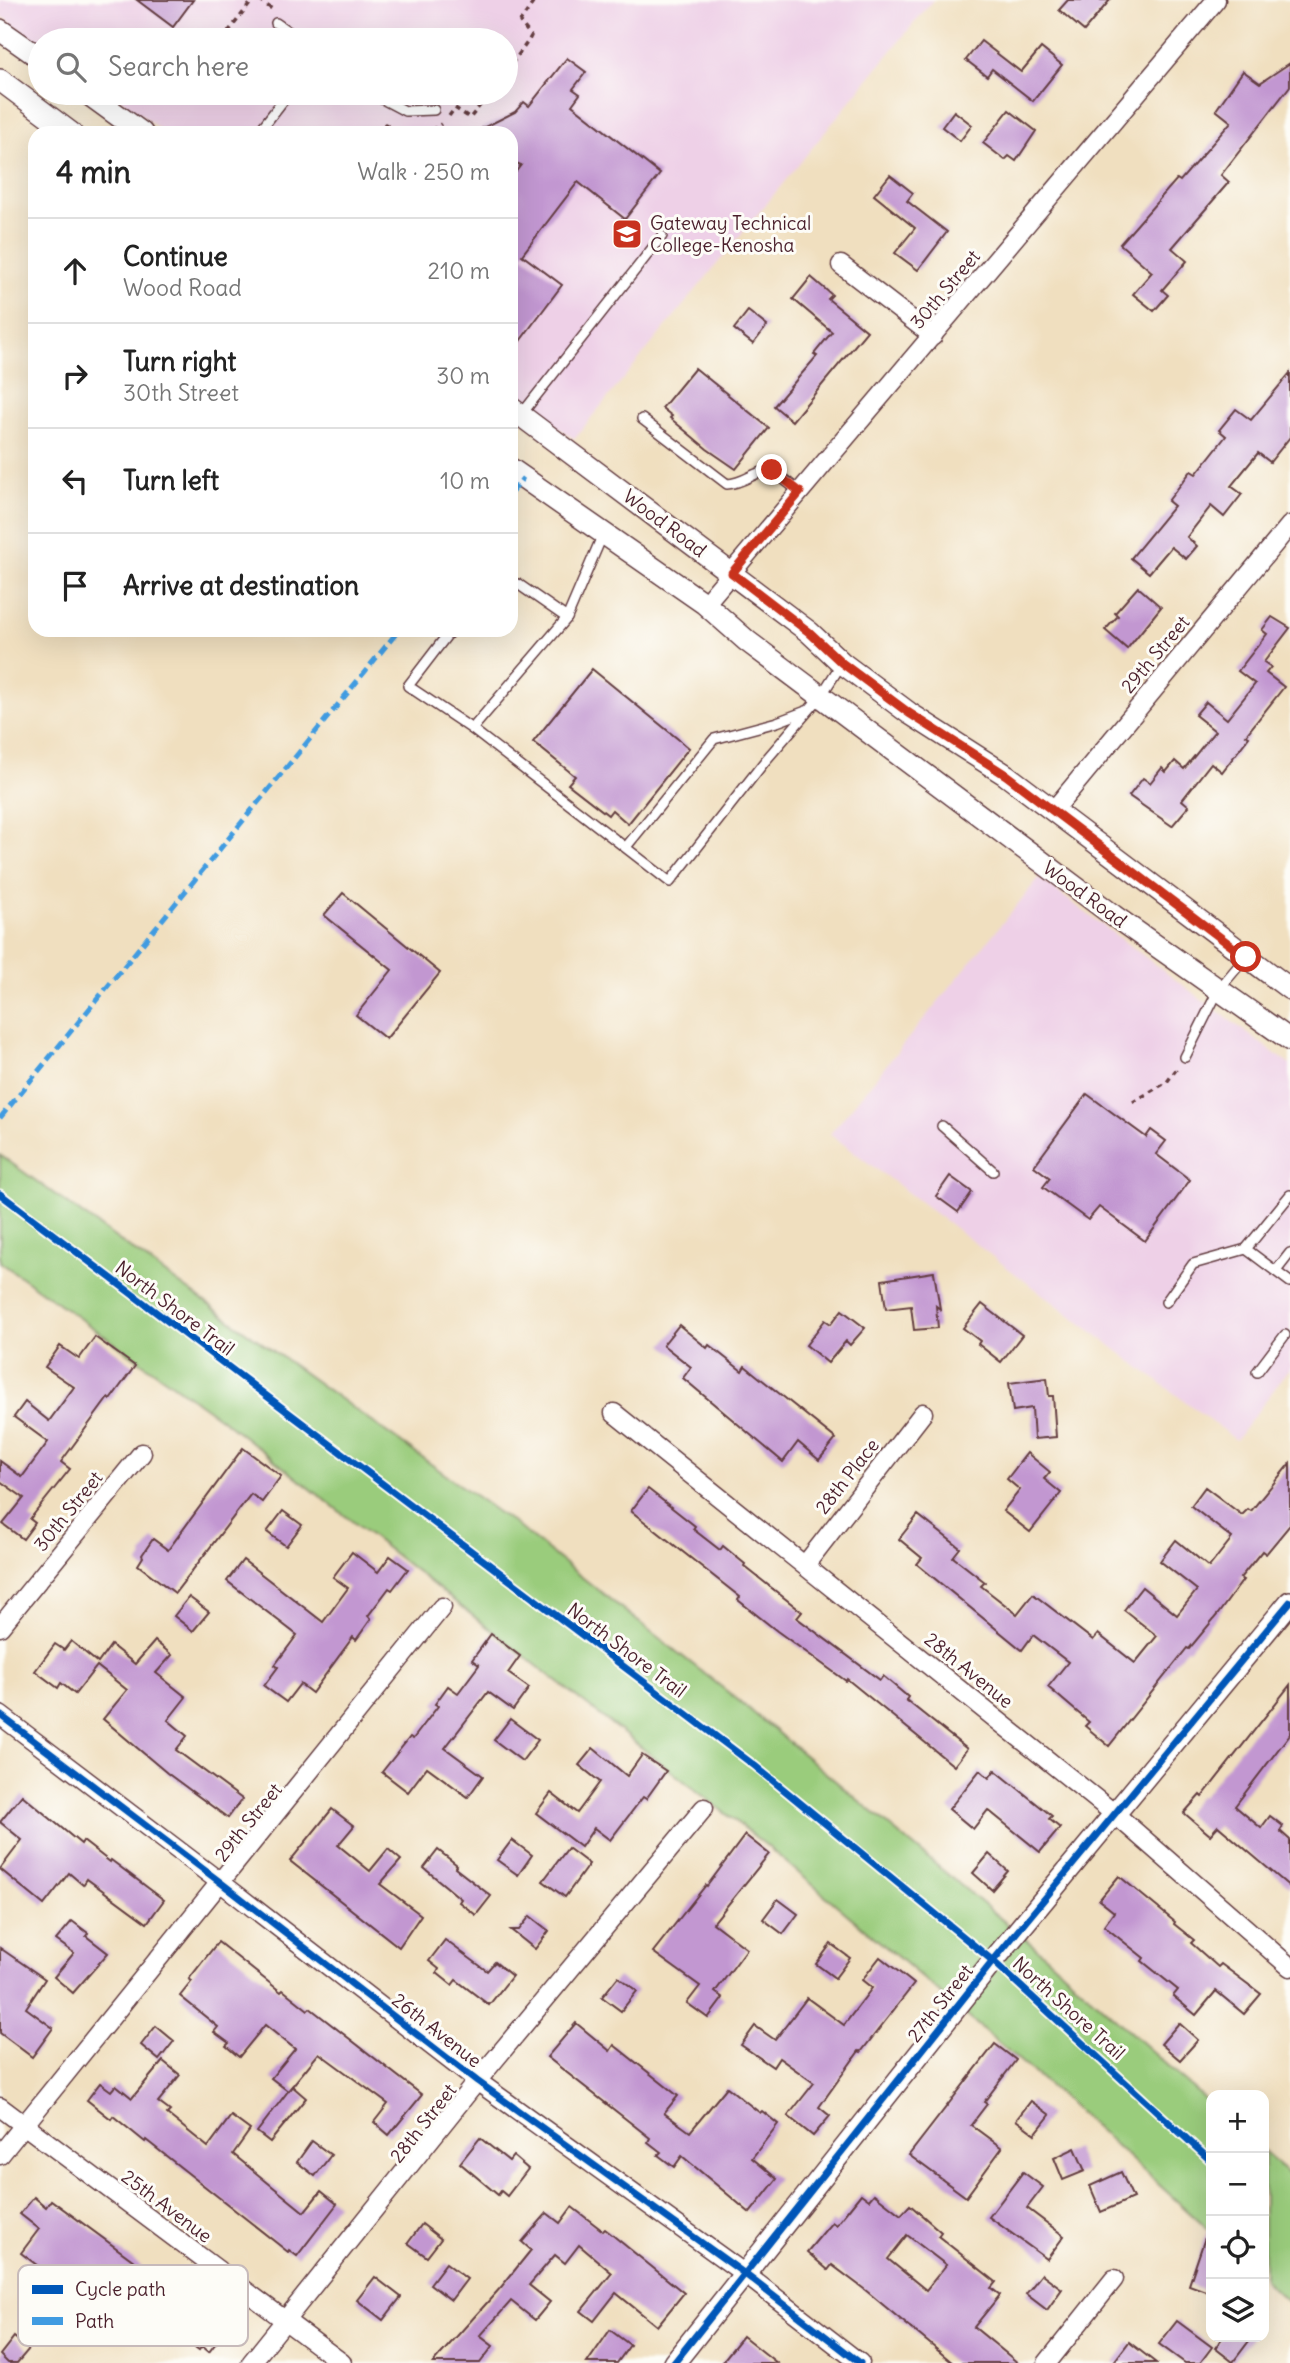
<!DOCTYPE html>
<meta charset="utf-8">
<style>
:root{--surface:#fff;--page:#f2f2f2;--text:#222;--muted:#767676;--line:#e0e0e0}
body{margin:0;font-family:Delius,sans-serif;background:var(--page);color:var(--text)}
.controls{position:absolute;right:21px;bottom:21px;display:grid;overflow:hidden;border-radius:14px;box-shadow:0 7px 28px #0002}
.controls button{width:63px;height:63px;display:grid;place-items:center;padding:0;border:0;border-bottom:2px solid var(--line);background:var(--surface);color:var(--text);font:35px sans-serif}
.stop{position:absolute;width:21px;height:21px;margin:-16px;border:5px solid #c8321e;border-radius:50%;background:#fff}
.stop.end{background:#c8321e;border-color:#fff;box-shadow:0 2px 7px #0008}
.list{margin:0;padding:0;list-style:none}
h2{display:flex;justify-content:space-between;align-items:center;height:91px;margin:0;padding:0 28px;font-size:30px}
h2 small{font-size:23px;font-weight:400;color:var(--muted)}
.list li{display:grid;grid-template-columns:46px 1fr auto;gap:21px;align-items:center;box-sizing:border-box;height:105px;padding:0 28px;border-top:2px solid var(--line)}
.list b{display:block;font-size:26px;white-space:nowrap}
.list p{margin:0;font-size:23px;white-space:nowrap;color:var(--muted)}
.list em{font-size:23px;font-style:normal;color:var(--muted)}
.icon{flex:none;width:38px;height:38px;fill:none;stroke:currentColor;stroke-width:2;stroke-linecap:round;stroke-linejoin:round}
.map{position:relative;flex:none;width:1290px;height:2363px;overflow:hidden}
.search{position:absolute;background:var(--surface);box-shadow:0 7px 28px #0002;left:28px;top:28px;width:490px;height:77px;display:flex;align-items:center;gap:18px;box-sizing:border-box;padding:0 24px;border-radius:38px;color:var(--muted);font-size:26px}
.panel{position:absolute;background:var(--surface);box-shadow:0 7px 28px #0002;left:28px;top:126px;width:490px;height:511px;border-radius:21px}
.map>svg:first-child{display:block}
.built{fill:#eed0e7}
.green{fill:#9acc7c;stroke:#727654;stroke-width:2}
.building{fill:#c297d1;fill-rule:evenodd}
.lines{fill:none;stroke-linecap:round;stroke-linejoin:round}
.service-casing{stroke:#633c41;stroke-width:12}
.minor-casing{stroke:#633c41;stroke-width:21}
.tertiary-casing{stroke:#633c41;stroke-width:24}
.path{stroke:#633c41;stroke-width:3.5;stroke-dasharray:5 5;stroke-linecap:butt}
.service{stroke:#fff;stroke-width:9}
.minor{stroke:#fff;stroke-width:18}
.tertiary{stroke:#fff;stroke-width:21}
.quiet{stroke:#409be1;stroke-width:5;stroke-dasharray:10 5;stroke-linecap:butt}
.cycleway-casing{stroke:#fdfcf7;stroke-width:11}
.cycleway{stroke:#0057b8;stroke-width:7}
.route{stroke:#c8321e;stroke-width:9}
.labels{text-anchor:middle;stroke-width:6;stroke-linejoin:round;paint-order:stroke}
.poi-label{font-size:19px;fill:#4a1f2b;stroke:#fdfcf7;text-anchor:start}
.street-label{font-size:19px;fill:#4a1f2b;stroke:#fdfcf7}
.key{fill:#fdfcf7;stroke:#c7baba;stroke-width:2}
.key-label{font-size:19px;fill:#4a1f2b}
</style>
<div class="map">
<svg width="1290" height="2363" viewBox="0 0 1290 2363">
<rect width="100%" height="100%" fill="#fdfcf7"/>
<filter id="ink" filterUnits="userSpaceOnUse"><feTurbulence type="fractalNoise" baseFrequency=".0143" numOctaves="2"/><feDisplacementMap in="SourceGraphic" scale="14" xChannelSelector="R" yChannelSelector="G"/><feConvolveMatrix kernelMatrix="1 2 1 2 8 2 1 2 1" color-interpolation-filters="sRGB"/></filter>
<filter id="wash" filterUnits="userSpaceOnUse"><feTurbulence type="fractalNoise" baseFrequency=".00686" numOctaves="4" result="noise"/><feDisplacementMap in="SourceGraphic" scale="28" xChannelSelector="R" yChannelSelector="G"/><feGaussianBlur stdDeviation="1.57" result="paint"/><feColorMatrix in="noise" values="0 0 0 0 0 0 0 0 0 0 0 0 0 0 0 0 0 1.4 0 .05"/><feComposite in="paint" operator="in"/></filter>
<g filter="url(#wash)">
<rect width="100%" height="100%" fill="#f0dfbf"/>
<g class="built">
<path d="M0,0H933L574,439L511,392V133H165L112,93H506V40H40V43L0,15Z"/>
<path d="M1039,878L1290,1065V1368L1236,1440L830,1134Z"/>
</g>
<g class="green">
<path d="M0,1155L513,1523L738,1700L1047,1957L1211,2105V2232L1060,2095L767,1846L223,1420L0,1262Z"/>
<path d="M1264,2152L1290,2176V2304L1264,2280Z"/>
</g>
<g id="blocks">
<g class="building">
<path d="M137,0H193L173,27Z"/>
<path d="M1068,0H1110L1084,31L1059,10Z"/>
<path d="M981,41L1021,72L1041,48L1062,65L1033,101L992,69L987,76L966,60Z"/>
<path d="M567,58L586,72L573,89L580,94L572,105L660,174L625,219L578,182L522,255L562,285L511,353V178L521,165L511,161V133H473L515,112L524,102L529,106Z"/>
<path d="M1290,63V86L1221,175L1229,182L1172,248L1187,261L1162,290L1168,295L1154,311L1133,294L1152,272L1120,244L1177,179L1180,181L1231,122L1216,110L1243,71L1260,83Z"/>
<path d="M1009,110L1036,131L1016,161L1009,156L1005,160L983,143Z"/>
<path d="M954,111L972,125L960,141L942,127Z"/>
<path d="M890,175L913,193L907,201L947,232L918,270L895,253L915,228L874,195Z"/>
<path d="M811,277L832,295L828,299L867,331L792,421L774,406L817,356L814,354L832,332L793,299Z"/>
<path d="M748,311L767,326L753,344L734,329Z"/>
<path d="M695,368L769,428L736,469L707,449L670,418L672,416L662,408Z"/>
<path d="M1290,373V437L1270,462L1258,453L1231,486L1242,494L1224,517L1211,506L1187,537L1197,546L1186,559L1171,547L1149,573L1131,558L1174,506L1168,501L1191,471L1196,474L1226,436L1219,430L1236,409L1251,420Z"/>
<path d="M1138,587L1161,607L1127,649L1105,630L1118,616L1115,613Z"/>
<path d="M1272,617L1290,628L1264,662L1271,667L1266,673L1284,687L1246,735L1249,737L1222,772L1211,763L1182,800L1189,806L1172,826L1129,796L1143,778L1150,783L1162,768L1166,772L1175,761L1184,769L1215,731L1195,715L1206,702L1227,719L1255,684L1238,671L1267,634L1262,630Z"/>
<path d="M592,669L689,748L628,824L612,810L608,815L568,784L575,776L533,742Z"/>
<path d="M343,893L440,973L386,1039L356,1015L392,970L324,915Z"/>
<path d="M1087,1094L1146,1137L1151,1130L1166,1141L1156,1154L1190,1180L1145,1241L1099,1207L1088,1220L1043,1187L1050,1178L1034,1166Z"/>
<path d="M950,1176L972,1192L958,1212L936,1196Z"/>
<path d="M934,1272L940,1309L936,1306L938,1328L914,1330L911,1306L886,1309L882,1280Z"/>
<path d="M982,1304L1022,1335L1001,1362L978,1344L980,1341L963,1328Z"/>
<path d="M842,1310L865,1328L850,1345L846,1341L828,1363L806,1345L825,1320L831,1324Z"/>
<path d="M679,1325L707,1348L709,1345L742,1371L745,1366L836,1439L819,1460L798,1442L783,1462L683,1378L691,1367L663,1345Z"/>
<path d="M95,1337L135,1366L110,1400L108,1398L61,1462L70,1469L30,1519L35,1523L23,1539L3,1524L24,1498L0,1481V1461L22,1477L48,1442L14,1417L25,1402L49,1421L74,1387L45,1367L60,1346L79,1359Z"/>
<path d="M1047,1378L1049,1396H1053L1056,1437L1034,1439L1032,1408L1013,1411L1009,1383Z"/>
<path d="M243,1448L281,1476L262,1502L251,1494L175,1593L138,1565L143,1557L142,1555L153,1539L168,1550Z"/>
<path d="M1027,1453L1050,1472L1044,1479L1061,1493L1030,1532L1003,1511L1020,1490L1007,1479Z"/>
<path d="M1290,1463V1525L1266,1554L1262,1551L1240,1578L1243,1580L1218,1614L1189,1649L1187,1648L1109,1746L1085,1726L1089,1722L1048,1687L1068,1662L1033,1635L1022,1650L917,1564L922,1558L899,1539L918,1515L960,1548L953,1557L985,1582L981,1586L1017,1614L1033,1594L1093,1640L1098,1634L1135,1663L1157,1636L1124,1610L1142,1587L1177,1615L1197,1590L1160,1561L1176,1540L1209,1567L1232,1538L1191,1506L1205,1487L1242,1515L1248,1509L1251,1511Z"/>
<path d="M648,1489L695,1526L693,1529L720,1550L723,1546L745,1564L744,1566L802,1612L797,1618L880,1680L883,1676L908,1697L906,1700L967,1749L954,1766L847,1679L846,1681L777,1631L738,1600L740,1597L631,1511Z"/>
<path d="M283,1511L302,1525L286,1546L267,1532Z"/>
<path d="M352,1552L378,1572L390,1556L408,1569L392,1590L389,1588L368,1616L371,1619L356,1640L353,1637L312,1693L300,1684L286,1702L264,1686L278,1667L275,1665L297,1635L227,1581L243,1560L323,1622L348,1588L333,1577Z"/>
<path d="M189,1597L209,1612L193,1631L174,1616Z"/>
<path d="M491,1634L520,1656L508,1673L529,1688L513,1710L488,1692L445,1748L483,1776L468,1797L427,1767L408,1792L382,1772L410,1737L413,1739L438,1706L435,1704L448,1686L458,1693L479,1665L472,1660Z"/>
<path d="M71,1641L98,1663L111,1645L135,1664L155,1641L172,1655L156,1673L186,1697L168,1720L187,1736L176,1750L242,1799L228,1818L167,1773L103,1719L127,1690L97,1666L75,1694L61,1683L58,1688L35,1671L55,1644L64,1650Z"/>
<path d="M1290,1685V1734L1235,1806L1261,1828L1270,1816L1283,1826L1280,1831L1290,1840V1887L1218,1826L1210,1835L1184,1813L1200,1795L1202,1797Z"/>
<path d="M510,1719L538,1740L522,1761L494,1740Z"/>
<path d="M593,1748L627,1776L642,1755L666,1771L646,1799L643,1797L610,1840L594,1828L581,1847L536,1813L551,1793L577,1813L600,1782L579,1765Z"/>
<path d="M980,1770L989,1778L995,1770L1052,1816L1049,1819L1060,1828L1040,1852L988,1810L973,1829L949,1809Z"/>
<path d="M22,1795L81,1844L83,1841L110,1862L111,1860L164,1900L147,1923L87,1879L83,1885L69,1873L44,1905L0,1869L22,1840L0,1822Z"/>
<path d="M332,1809L354,1826L338,1845L370,1871L388,1849L401,1860L380,1884L421,1915L399,1947L290,1861Z"/>
<path d="M745,1835L769,1854L713,1923L747,1949L715,1992L723,1998L708,2018L687,2003L700,1986L653,1952L706,1885L707,1886Z"/>
<path d="M512,1840L532,1855L518,1875L497,1860Z"/>
<path d="M568,1848L589,1864L565,1897L543,1881Z"/>
<path d="M438,1850L457,1865L455,1868L491,1896L476,1915L459,1902L461,1899L424,1868Z"/>
<path d="M989,1854L1008,1871L992,1890L973,1873Z"/>
<path d="M1119,1876L1175,1922L1174,1924L1194,1940L1191,1943L1218,1967L1221,1964L1261,1994L1244,2014L1216,1991L1196,2015L1173,1996L1178,1990L1142,1961L1144,1958L1104,1926L1114,1912L1099,1900Z"/>
<path d="M778,1899L798,1914L783,1934L763,1919Z"/>
<path d="M530,1916L549,1931L535,1949L511,1930H519Z"/>
<path d="M72,1921L88,1933L86,1936L108,1953L73,1993L54,1977L74,1953L56,1940Z"/>
<path d="M445,1940L487,1971L495,1962L512,1976L489,2005L456,1980L452,1985L437,1973L439,1969L429,1961Z"/>
<path d="M218,1942L281,1992L283,1990L308,2010L310,2008L422,2095L389,2135L374,2122L388,2104L319,2053L288,2091L271,2078L295,2049L265,2025L239,2057L226,2046L229,2043L214,2032L218,2027L180,1996L192,1981L189,1979Z"/>
<path d="M831,1944L850,1958L835,1978L816,1964Z"/>
<path d="M0,1948L45,1979L26,2008L53,2028L32,2057L0,2033Z"/>
<path d="M880,1957L914,1984L861,2052L859,2051L819,2107L830,2116L813,2136L788,2116L814,2083L779,2058L773,2067L741,2045L755,2026L775,2040L807,1998L844,2025L872,1988L862,1980Z"/>
<path d="M618,1977L637,1991L621,2011L602,1997Z"/>
<path d="M576,2023L610,2051L614,2045L678,2096L664,2113L690,2132L727,2087L760,2113L762,2111L778,2124L752,2158L777,2179L750,2213L682,2156L674,2167L658,2155L661,2152L648,2142L650,2138L547,2057Z"/>
<path d="M1179,2023L1198,2040L1180,2060L1161,2044Z"/>
<path d="M156,2026L174,2041L159,2060L141,2045Z"/>
<path d="M995,2044L1016,2060L984,2102L987,2104L971,2125L1002,2148L966,2197L909,2155Z"/>
<path d="M163,2061L180,2075L158,2102L170,2111L167,2114L208,2147L231,2116L250,2130L233,2154L267,2182L304,2212L321,2191L337,2204L297,2256L289,2250L288,2252L146,2140L145,2142L113,2116L111,2119L87,2100L100,2083L111,2091L116,2085L132,2098Z"/>
<path d="M292,2086L306,2098L270,2142L257,2132Z"/>
<path d="M1031,2101L1050,2115L1035,2134L1016,2120Z"/>
<path d="M480,2138L509,2161L513,2156L528,2169L507,2196L501,2191L498,2195L460,2163Z"/>
<path d="M312,2141L331,2155L315,2176L297,2162Z"/>
<path d="M1075,2148L1085,2171L1063,2180L1054,2158Z"/>
<path d="M1023,2172L1043,2187L1027,2208L1064,2236L1047,2259L989,2217Z"/>
<path d="M1121,2172L1133,2198L1101,2212L1090,2186Z"/>
<path d="M861,2194L869,2200L874,2194L901,2215L910,2205L941,2232L938,2236L996,2282L991,2288L1000,2295L974,2327L1018,2363H953L864,2289L832,2265L828,2270L807,2252L832,2222L836,2225ZM907,2235L946,2265L926,2290L888,2259Z"/>
<path d="M34,2197L46,2207L51,2200L142,2267L117,2297L102,2285L82,2311L59,2290L63,2285L21,2253L39,2229L20,2214Z"/>
<path d="M572,2207L603,2231L605,2229L684,2293L657,2326L616,2293L594,2321L581,2311L612,2273L579,2245L565,2263L555,2255L529,2285L550,2302L535,2320L511,2301L480,2336L493,2346L480,2363H433L502,2286L531,2250L522,2242L547,2213L560,2223Z"/>
<path d="M422,2224L441,2239L427,2257L408,2243Z"/>
<path d="M1208,2229H1211V2293L1189,2285Z"/>
<path d="M446,2263L467,2279L451,2300L430,2284Z"/>
<path d="M1042,2274L1062,2289L1047,2310L1026,2294Z"/>
<path d="M375,2277L401,2297L383,2320L357,2300Z"/>
<path d="M175,2294L225,2331L209,2352L202,2346L199,2350L157,2319Z"/>
<path d="M1177,2321L1212,2347L1200,2363H1185L1159,2344Z"/>
<path d="M610,2330L630,2345L617,2363H587Z"/>
<path d="M743,2336L777,2363H721Z"/>
<path d="M14,2337L29,2349L17,2363H8L0,2355Z"/>
<path d="M1223,2337H1252L1233,2362L1215,2348Z"/>
<path d="M1129,2342L1156,2363H1113Z"/>
</g>
</g>
</g>
<g filter="url(#ink)">
<use href="#blocks" fill-opacity="0" stroke="#633c41" stroke-width="2"/>
<g class="lines">
<g class="service-casing">
<g id="service">
<path d="M276,23L300,40"/>
<path d="M371,93L405,111L434,110"/>
<path d="M258,133L289,93"/>
<path d="M521,415L662,236"/>
<path d="M642,419L727,484C746,483 753,471 772,470L800,492"/>
<path d="M511,585L518,584L567,618"/>
<path d="M451,630L408,686L472,729L670,882L765,761L821,696L842,663"/>
<path d="M472,729L567,618L603,534"/>
<path d="M626,847L714,739L777,722L806,711"/>
<path d="M1185,1057L1219,989L1246,957"/>
<path d="M942,1126L993,1171"/>
<path d="M1246,1249L1290,1195"/>
<path d="M1276,1271L1290,1253"/>
<path d="M1166,1302L1193,1264L1246,1249L1290,1282"/>
<path d="M1257,1372L1285,1335"/>
</g>
</g>
<g class="minor-casing">
<g id="minor">
<path d="M841,265L933,336"/>
<path d="M705,604L1216,0"/>
<path d="M1053,811L1290,525"/>
<path d="M614,1413L1116,1815L1290,1967"/>
<path d="M805,1565L923,1413"/>
<path d="M0,1627L142,1453"/>
<path d="M0,1715L220,1882L477,2081L745,2274L860,2363"/>
<path d="M0,2107L342,2363"/>
<path d="M0,2155L442,1607"/>
<path d="M251,2363L477,2081L704,1808"/>
<path d="M1047,2363L1114,2279"/>
</g>
</g>
<g class="tertiary-casing">
<g id="tertiary">
<path d="M0,30L40,58"/>
<path d="M0,80L71,133"/>
<path d="M87,93L142,133"/>
<path d="M511,408L809,632L842,663L909,713L1006,775L1290,989"/>
<path d="M511,469L705,604L747,641L1114,916L1290,1040"/>
<path d="M674,2363L993,1961L1290,1602"/>
</g>
</g>
<g class="path">
<path d="M259,0L272,9"/>
<path d="M222,40L253,0"/>
<path d="M506,72L529,40L531,36L520,22L535,0"/>
<path d="M465,93L481,105"/>
<path d="M449,116L455,108L470,118L490,93"/>
<path d="M378,133L385,124C402,136 424,137 441,124"/>
<path d="M1133,1102L1167,1082L1178,1067"/>
</g>
<use href="#service" class="service"/>
<use href="#minor" class="minor"/>
<use href="#tertiary" class="tertiary"/>
<g class="quiet">
<path d="M511,493L523,478"/>
<path d="M0,1118L399,630"/>
</g>
<g class="cycleway-casing">
<g id="cycleway">
<path d="M0,1194L755,1766L993,1961L1211,2161"/>
<path d="M0,1715L220,1882L477,2081L745,2274L860,2363"/>
<path d="M674,2363L993,1961L1290,1602"/>
</g>
</g>
<use href="#cycleway" class="cycleway"/>
</g>
</g>
<g class="lines" filter="url(#ink)">
<path class="route" d="M772,470L800,492L732,573L809,632L842,663L909,713L1006,775L1246,957"/>
</g>
<defs>
<g id="university-square" transform="scale(1.575)"><rect x="-9" y="-9" width="18" height="18" rx="4" fill="#c8321e" stroke="#fdfcf7"/><path d="M0-5L7-2L0 1L-7-2ZM-4 1L0 2.5L4 1V4Q0 6-4 4Z" fill="#fff"/></g>
</defs>
<g fill-rule="evenodd">
<use href="#university-square" x="627" y="234"/>
</g>
<g class="labels">
<g class="poi-label">
<text x="650" y="230">Gateway Technical<tspan x="650" dy="22">College-Kenosha</tspan></text>
</g>
<g class="street-label">
<text transform="translate(945 289) rotate(-50)" y="7">30th Street</text>
<text transform="translate(665 523) rotate(37)" y="7">Wood Road</text>
<text transform="translate(1155 654) rotate(-50)" y="7">29th Street</text>
<text transform="translate(1085 894) rotate(36)" y="7">Wood Road</text>
<text transform="translate(175 1308) rotate(37)" y="7">North Shore Trail</text>
<text transform="translate(847 1476) rotate(-52)" y="7">28th Place</text>
<text transform="translate(68 1511) rotate(-51)" y="7">30th Street</text>
<text transform="translate(627 1650) rotate(37)" y="7">North Shore Trail</text>
<text transform="translate(969 1670) rotate(39)" y="7">28th Avenue</text>
<text transform="translate(248 1822) rotate(-51)" y="7">29th Street</text>
<text transform="translate(940 2003) rotate(-52)" y="7">27th Street</text>
<text transform="translate(1069 2008) rotate(42)" y="7">North Shore Trail</text>
<text transform="translate(437 2030) rotate(38)" y="7">26th Avenue</text>
<text transform="translate(423 2123) rotate(-52)" y="7">28th Street</text>
<text transform="translate(167 2206) rotate(37)" y="7">25th Avenue</text>
</g>
</g>
<rect x="18" y="2265" width="230" height="81" rx="10" class="key"/>
<rect x="32" y="2285" width="31" height="9" fill="#0057b8"/>
<rect x="32" y="2317" width="31" height="8" fill="#409be1"/>
<g class="key-label">
<text x="75" y="2296">Cycle path</text>
<text x="75" y="2328">Path</text>
</g>
</svg>
<div class="controls">
<button>+</button>
<button>−</button>
<button><svg class="icon" aria-label="locate" viewBox="0 0 24 24"><circle cx="12" cy="12" r="6"/><path d="M12 2v4M12 18v4M2 12h4M18 12h4"/></svg></button>
<button><svg class="icon" aria-label="layers" viewBox="0 0 24 24"><path d="M12 4l9 5-9 5-9-5zM3 14l9 5 9-5"/></svg></button>
</div>
<div class="stop" style="left:1246px;top:957px"></div>
<div class="stop end" style="left:772px;top:470px"></div>
<div class="search"><svg class="icon" aria-label="search" viewBox="0 0 24 24"><circle cx="10" cy="10" r="6"/><path d="M15 15l6 6"/></svg>Search here</div>
<section class="panel">
<h2>4 min<small>Walk · 250 m</small></h2>
<ul class="list">
<li><svg class="icon" aria-label="ahead" viewBox="0 0 24 24"><path d="M12 20V5M6 11l6-6 6 6"/></svg><div><b>Continue</b><p>Wood Road</p></div><em>210 m</em></li>
<li><svg class="icon" aria-label="right" viewBox="0 0 24 24"><path d="M7 20v-9h11M14 6l5 5-5 5"/></svg><div><b>Turn right</b><p>30th Street</p></div><em>30 m</em></li>
<li><svg class="icon" aria-label="left" viewBox="0 0 24 24"><path d="M17 20v-9H6M10 6l-5 5 5 5"/></svg><div><b>Turn left</b></div><em>10 m</em></li>
<li><svg class="icon" aria-label="arrive" viewBox="0 0 24 24"><path d="M6 21V4h12l-3 4 3 4H6"/></svg><div><b>Arrive at destination</b></div></li>
</ul>
</section>
</div>
